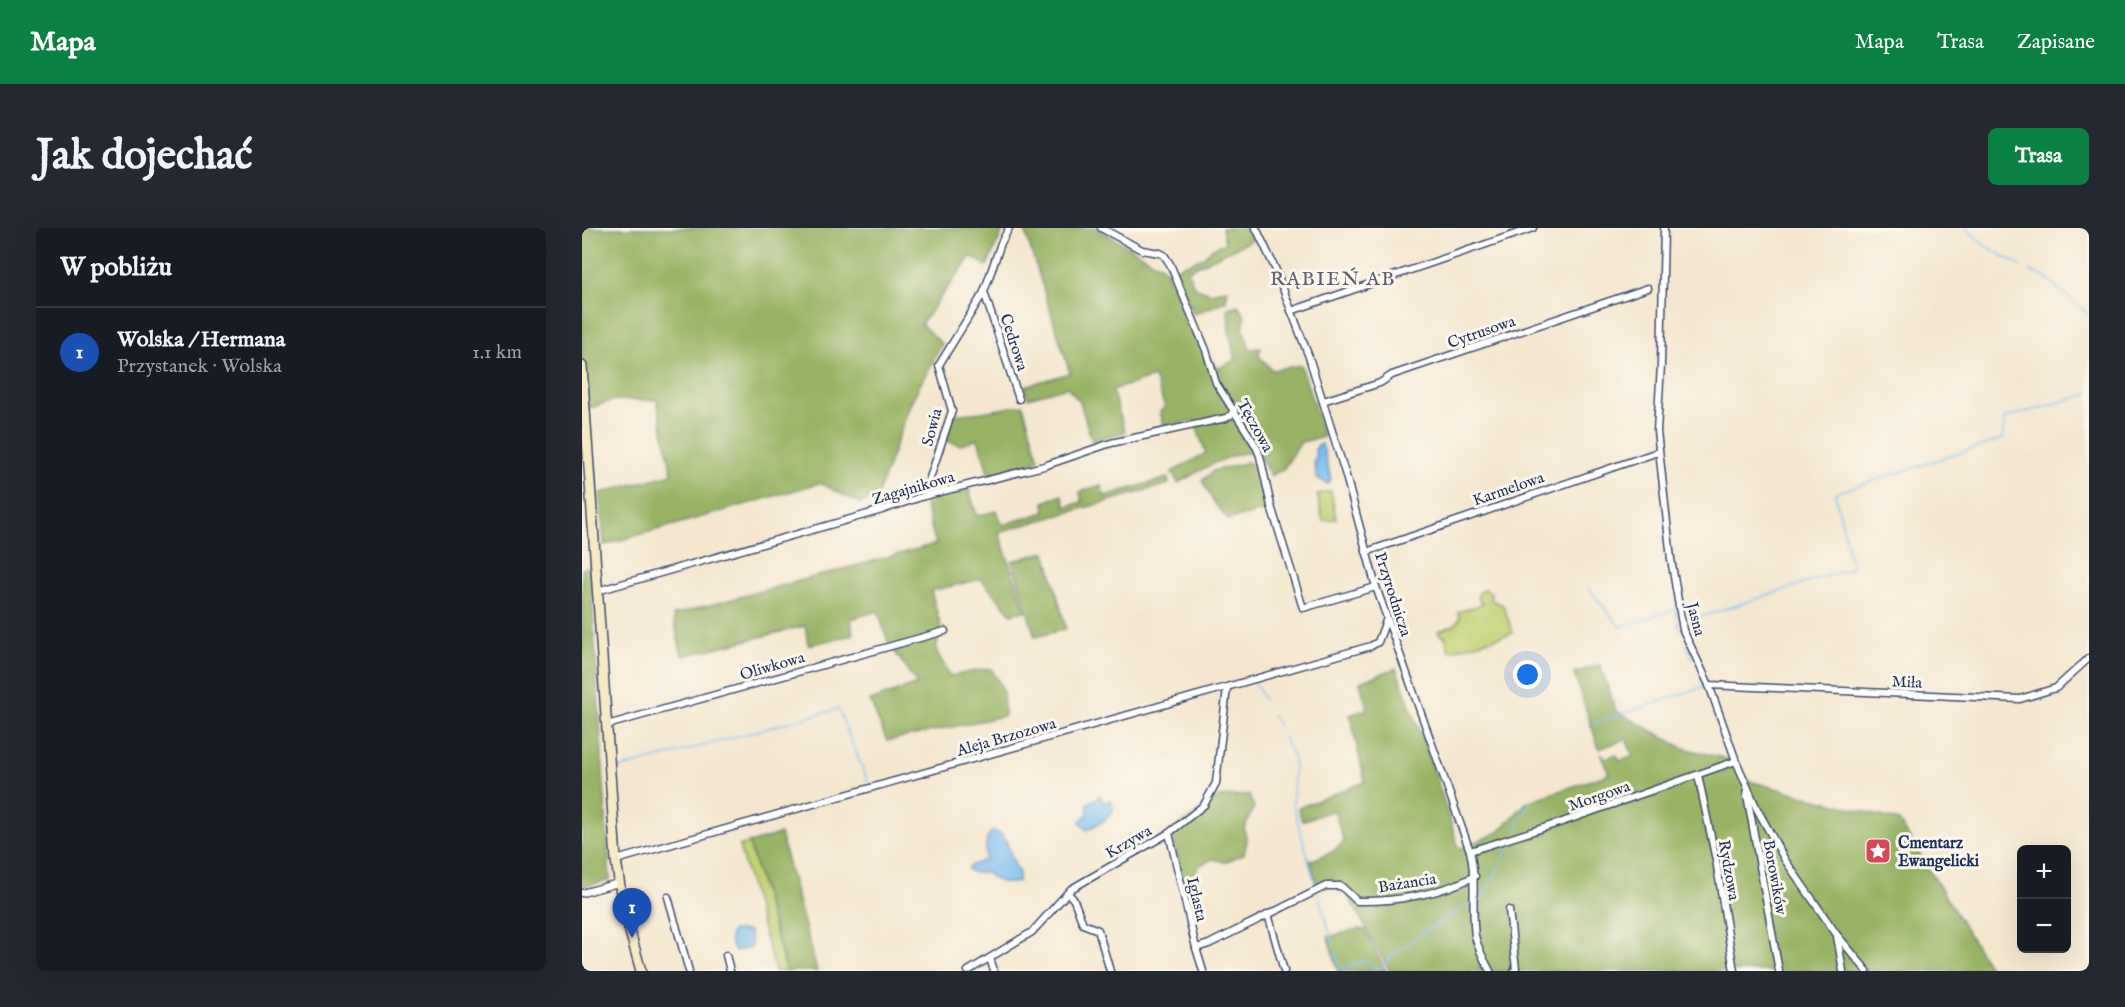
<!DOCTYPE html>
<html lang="pl">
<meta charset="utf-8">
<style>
:root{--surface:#171b24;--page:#242831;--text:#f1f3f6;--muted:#9ea1a6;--line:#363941;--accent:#0b8043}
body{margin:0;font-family:"IM FELL English",serif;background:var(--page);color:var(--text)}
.controls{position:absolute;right:18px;bottom:18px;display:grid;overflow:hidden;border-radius:9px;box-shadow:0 6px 24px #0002}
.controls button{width:54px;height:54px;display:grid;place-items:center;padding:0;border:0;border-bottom:2px solid var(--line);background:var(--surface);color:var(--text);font:30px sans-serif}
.you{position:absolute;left:946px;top:447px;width:21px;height:21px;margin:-15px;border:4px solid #fff;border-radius:50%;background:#1a73e8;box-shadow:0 0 0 9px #1a73e833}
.badge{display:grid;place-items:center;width:39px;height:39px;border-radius:50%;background:var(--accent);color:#fff;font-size:20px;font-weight:700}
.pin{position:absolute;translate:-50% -50px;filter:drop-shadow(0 2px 3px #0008)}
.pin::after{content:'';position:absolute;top:32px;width:21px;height:18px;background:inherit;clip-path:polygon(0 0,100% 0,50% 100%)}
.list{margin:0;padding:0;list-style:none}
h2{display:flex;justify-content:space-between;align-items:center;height:78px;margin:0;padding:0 24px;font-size:26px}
h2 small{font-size:20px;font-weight:400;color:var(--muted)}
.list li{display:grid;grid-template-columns:39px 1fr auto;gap:18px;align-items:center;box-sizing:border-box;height:90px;padding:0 24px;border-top:2px solid var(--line)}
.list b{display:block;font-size:22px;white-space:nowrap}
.list p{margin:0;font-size:20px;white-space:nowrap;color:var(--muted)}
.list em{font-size:20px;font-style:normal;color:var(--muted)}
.map{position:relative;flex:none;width:1507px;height:743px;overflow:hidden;border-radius:9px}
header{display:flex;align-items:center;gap:36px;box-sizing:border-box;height:84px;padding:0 30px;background:var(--accent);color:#fff}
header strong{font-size:28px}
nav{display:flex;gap:33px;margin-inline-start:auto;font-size:21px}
.intro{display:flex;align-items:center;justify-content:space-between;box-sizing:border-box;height:144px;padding:0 36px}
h1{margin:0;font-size:42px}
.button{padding:15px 27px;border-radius:9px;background:var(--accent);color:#fff;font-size:21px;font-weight:700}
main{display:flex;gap:36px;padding:0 36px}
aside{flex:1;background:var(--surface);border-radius:9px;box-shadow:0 6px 24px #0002}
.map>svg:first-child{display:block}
.green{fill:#c1d173;stroke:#6e8068;stroke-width:1.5}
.forest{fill:#98b365;stroke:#5a7162;stroke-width:1.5}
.water{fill:#7bbef1;stroke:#4b76a8;stroke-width:1.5}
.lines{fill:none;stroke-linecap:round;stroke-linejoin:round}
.stream{stroke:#7bbef1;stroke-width:1.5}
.street-casing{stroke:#3c4b6f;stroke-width:9}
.secondary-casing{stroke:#3c4b6f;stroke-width:12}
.street{stroke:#fff;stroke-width:6}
.secondary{stroke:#f7e9c3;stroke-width:9}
.labels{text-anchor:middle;stroke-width:6;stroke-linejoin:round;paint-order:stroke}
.street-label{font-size:16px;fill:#1b2f5e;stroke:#fbf7ec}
.poi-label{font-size:16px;font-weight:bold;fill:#1b2f5e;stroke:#fbf7ec;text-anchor:start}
.quarter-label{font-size:20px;letter-spacing:1.5px;fill:#615e74;stroke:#fbf7ec}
</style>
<header>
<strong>Mapa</strong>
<nav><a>Mapa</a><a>Trasa</a><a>Zapisane</a></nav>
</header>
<div class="intro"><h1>Jak dojechać</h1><a class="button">Trasa</a></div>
<main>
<aside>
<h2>W pobliżu<small></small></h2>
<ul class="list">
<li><span class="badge" style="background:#1a4fb4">1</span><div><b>Wolska / Hermana</b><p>Przystanek · Wolska</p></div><em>1.1 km</em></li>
</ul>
</aside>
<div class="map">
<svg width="1507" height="743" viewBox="0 0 1507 743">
<rect width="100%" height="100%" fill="#fbf7ec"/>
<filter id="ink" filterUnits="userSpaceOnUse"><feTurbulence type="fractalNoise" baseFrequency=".0167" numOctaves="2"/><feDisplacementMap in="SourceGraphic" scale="12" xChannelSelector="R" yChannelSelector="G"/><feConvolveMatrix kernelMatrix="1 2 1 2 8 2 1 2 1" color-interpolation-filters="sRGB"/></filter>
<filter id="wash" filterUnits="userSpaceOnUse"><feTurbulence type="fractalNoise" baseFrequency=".008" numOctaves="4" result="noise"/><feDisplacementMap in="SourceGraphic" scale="24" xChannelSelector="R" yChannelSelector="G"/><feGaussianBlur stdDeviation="1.35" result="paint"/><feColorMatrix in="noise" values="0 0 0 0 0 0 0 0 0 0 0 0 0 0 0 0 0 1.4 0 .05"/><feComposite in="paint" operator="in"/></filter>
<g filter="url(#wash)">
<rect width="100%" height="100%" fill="#f5e7cf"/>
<g class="green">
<path d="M749,263L754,291L741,293L735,266Z"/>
<path d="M903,361L909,365V372L921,377L931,405C909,412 889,417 867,423L863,408L858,407L856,403L873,397L878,390L876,384L901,376L897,372L896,366Z"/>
<path d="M167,615L204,743H193L157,618Z"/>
</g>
<g class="forest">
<path d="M0,0H422L405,38L389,28L339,96L360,116L329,174L296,266L279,276L238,255L22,317L18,265L90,246L75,172H33L7,180L0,178Z"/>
<path d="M442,0H514L584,41L615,111L635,141L653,132L647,101L646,80L656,77L663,88L661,100L668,121L679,120L676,127L690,142L719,137L742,209L719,214L702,240L689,248L675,225C652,221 616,244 596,255L590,244L624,225L612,193L582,198L578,184L583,179L572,149L530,162L543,204L510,213L498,174L485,159L446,170L443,158L488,145Z"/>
<path d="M640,0H665L672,11L606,42L612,59L629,65L646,61L644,73L612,86L592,41L622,29L629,21L643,15Z"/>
<path d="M441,177L457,232L407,247L396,211L378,217L364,213L371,187L400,184Z"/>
<path d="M666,234L676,242L684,279L680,283L646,292L631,273L620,253L631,243Z"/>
<path d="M586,250L587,256L417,304L443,383L429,386L399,351L349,363L359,399L354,422L368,448L409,440L421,462L422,488L305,513L288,473L335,456L306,414L296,383L269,391L271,407L226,417L223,398L100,428L91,387L354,316L342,273L387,261L395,288L415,283L420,297L463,284L462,274L480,267L484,279L500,274L498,264L519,257L522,268Z"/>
<path d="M464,324L484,401L453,409L430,333Z"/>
<path d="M8,338L28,652L0,659V341Z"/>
<path d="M1018,437L1034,483L1101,520L1149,532L1167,553L1317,593L1404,734L1408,743H808L758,653L735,656L728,633L750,624L762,614L752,582L720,593L716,580L783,554L768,487L785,481L778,454L814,440L852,542L877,621L917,604L945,574L1027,546L1019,525L1024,530L1034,527L1038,533L1051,528L1044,511L1017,521L992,445Z"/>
<path d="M667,567L672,579L662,601L665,613L662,626L643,634L631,631L616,638L611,660L604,665L590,603L637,569Z"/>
<path d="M198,606L235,743H205L167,615Z"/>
<path d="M776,701L783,702L804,743H756L746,709Z"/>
</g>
<g class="water">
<path d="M740,216L749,251L746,256L735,250L732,234L734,230L733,222L736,217Z"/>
<path d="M518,567L521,575L528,572L530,574L531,583L523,592L505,602L498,594L506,585V575L516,570Z"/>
<path d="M411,603C428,605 427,631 437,645L436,654C424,657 412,653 404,644L392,645L386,642L387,638L403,632C404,622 402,609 411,603Z"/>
<path d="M150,703H167L170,717L168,720L153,723C148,717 146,711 150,703Z"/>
</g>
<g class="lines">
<g class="stream">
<path d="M1384,0L1402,17L1439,38"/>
<path d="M1448,43L1464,50L1507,87"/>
<path d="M1006,360L1038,399L1094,381L1095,389"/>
<path d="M1096,394L1098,402"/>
<path d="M1103,394L1270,340L1253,265L1421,211L1422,190L1507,166"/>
<path d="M1105,417L1111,431"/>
<path d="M673,455L682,472"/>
<path d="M690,487L697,500"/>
<path d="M1011,496L1124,458"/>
<path d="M701,509L712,530L711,577L734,658"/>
<path d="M32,542L256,481L287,556"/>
<path d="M934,603L947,574"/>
<path d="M736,666L751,716"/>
<path d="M895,675L898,674L932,612"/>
<path d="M753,723L758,739L764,741L780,733H785L796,743"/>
<path d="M797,743L810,728L839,706L887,676"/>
</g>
</g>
</g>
<g filter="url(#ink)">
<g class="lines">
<g class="street-casing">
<g id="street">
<path d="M519,0L560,22L578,25L582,27L588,36L624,122L634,155L674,218L678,228L689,278L721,380L794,359"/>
<path d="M674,0L693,40L727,129L764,248L794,359L888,623C895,651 889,680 893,708C896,721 902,732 908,743"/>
<path d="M1082,0L1079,137L1075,203L1089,331L1101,402L1127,457L1154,533L1175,581L1203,632L1255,707L1285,743"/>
<path d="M402,64L437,171"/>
<path d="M709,83L951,0"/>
<path d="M741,173L798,155L810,147L1066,60"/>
<path d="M342,268L370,183L357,137L402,64L419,15L427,0"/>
<path d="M784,324L1076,224"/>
<path d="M15,363L300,282L342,268L462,238L529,215L644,190L649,187L652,181"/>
<path d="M1127,457L1438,471L1474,460L1507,430"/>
<path d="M25,497L363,403"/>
<path d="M1116,547L1134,632L1152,743"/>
<path d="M1166,561L1165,567L1197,743"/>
<path d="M587,605L614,720L621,743"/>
<path d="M888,623L980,594L1154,533"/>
<path d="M34,632L789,418L796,414L805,390"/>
<path d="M0,665L36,655"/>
<path d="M486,665L492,672L501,696L516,702L528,743"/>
<path d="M86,669L107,743"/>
<path d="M927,682L934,741L932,743"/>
<path d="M686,686L702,743"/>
<path d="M1255,708L1261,743"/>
<path d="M614,720L627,716L744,658H759L775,673C813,674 859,666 893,648"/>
<path d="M144,727L148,743"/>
<path d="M408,730L412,743"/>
<path d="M386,743L450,704L489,661L587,605L622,577L634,555L645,460"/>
</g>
</g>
<g class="secondary-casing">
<path id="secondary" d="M0,138L34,632L41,679L59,743"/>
</g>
<use href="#street" class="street"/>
<use href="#secondary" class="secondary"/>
</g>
</g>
<defs>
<g id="sight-square" transform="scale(1.35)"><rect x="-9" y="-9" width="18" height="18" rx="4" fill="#d1495b" stroke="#fbf7ec"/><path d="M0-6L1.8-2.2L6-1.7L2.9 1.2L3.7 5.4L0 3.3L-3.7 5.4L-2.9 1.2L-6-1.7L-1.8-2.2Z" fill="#fff"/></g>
</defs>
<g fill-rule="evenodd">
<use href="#sight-square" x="1296" y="623"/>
</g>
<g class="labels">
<g class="street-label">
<text transform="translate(899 103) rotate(-19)" y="6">Cytrusowa</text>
<text transform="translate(433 114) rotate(72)" y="6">Cedrowa</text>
<text transform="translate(674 197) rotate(61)" y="6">Tęczowa</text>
<text transform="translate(349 199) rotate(-75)" y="6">Sowia</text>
<text transform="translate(331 259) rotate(-16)" y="6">Zagajnikowa</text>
<text transform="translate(926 260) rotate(-19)" y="6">Karmelowa</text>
<text transform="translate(812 366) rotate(72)" y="6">Przyrodnicza</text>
<text transform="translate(1115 391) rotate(75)" y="6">Jasna</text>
<text transform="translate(190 437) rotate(-16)" y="6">Oliwkowa</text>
<text transform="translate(1325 453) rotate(3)" y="6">Miła</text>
<text transform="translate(424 508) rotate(-16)" y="6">Aleja Brzozowa</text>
<text transform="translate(1017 567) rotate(-19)" y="6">Morgowa</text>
<text transform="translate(546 613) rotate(-30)" y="6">Krzywa</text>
<text transform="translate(1148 642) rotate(80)" y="6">Rydzowa</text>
<text transform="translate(1194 649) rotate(80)" y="6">Borowików</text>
<text transform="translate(825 654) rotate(-9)" y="6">Bażancia</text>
<text transform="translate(616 671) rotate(77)" y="6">Iglasta</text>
</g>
<g class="poi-label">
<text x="1316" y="620">Cmentarz<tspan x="1316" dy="18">Ewangelicki</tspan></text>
</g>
<g class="quarter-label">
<text x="751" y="57">RĄBIEŃ AB</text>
</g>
</g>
</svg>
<div class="controls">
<button>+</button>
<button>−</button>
</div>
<div class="you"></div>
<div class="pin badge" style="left:50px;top:710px;background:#1a4fb4">1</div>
</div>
</main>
